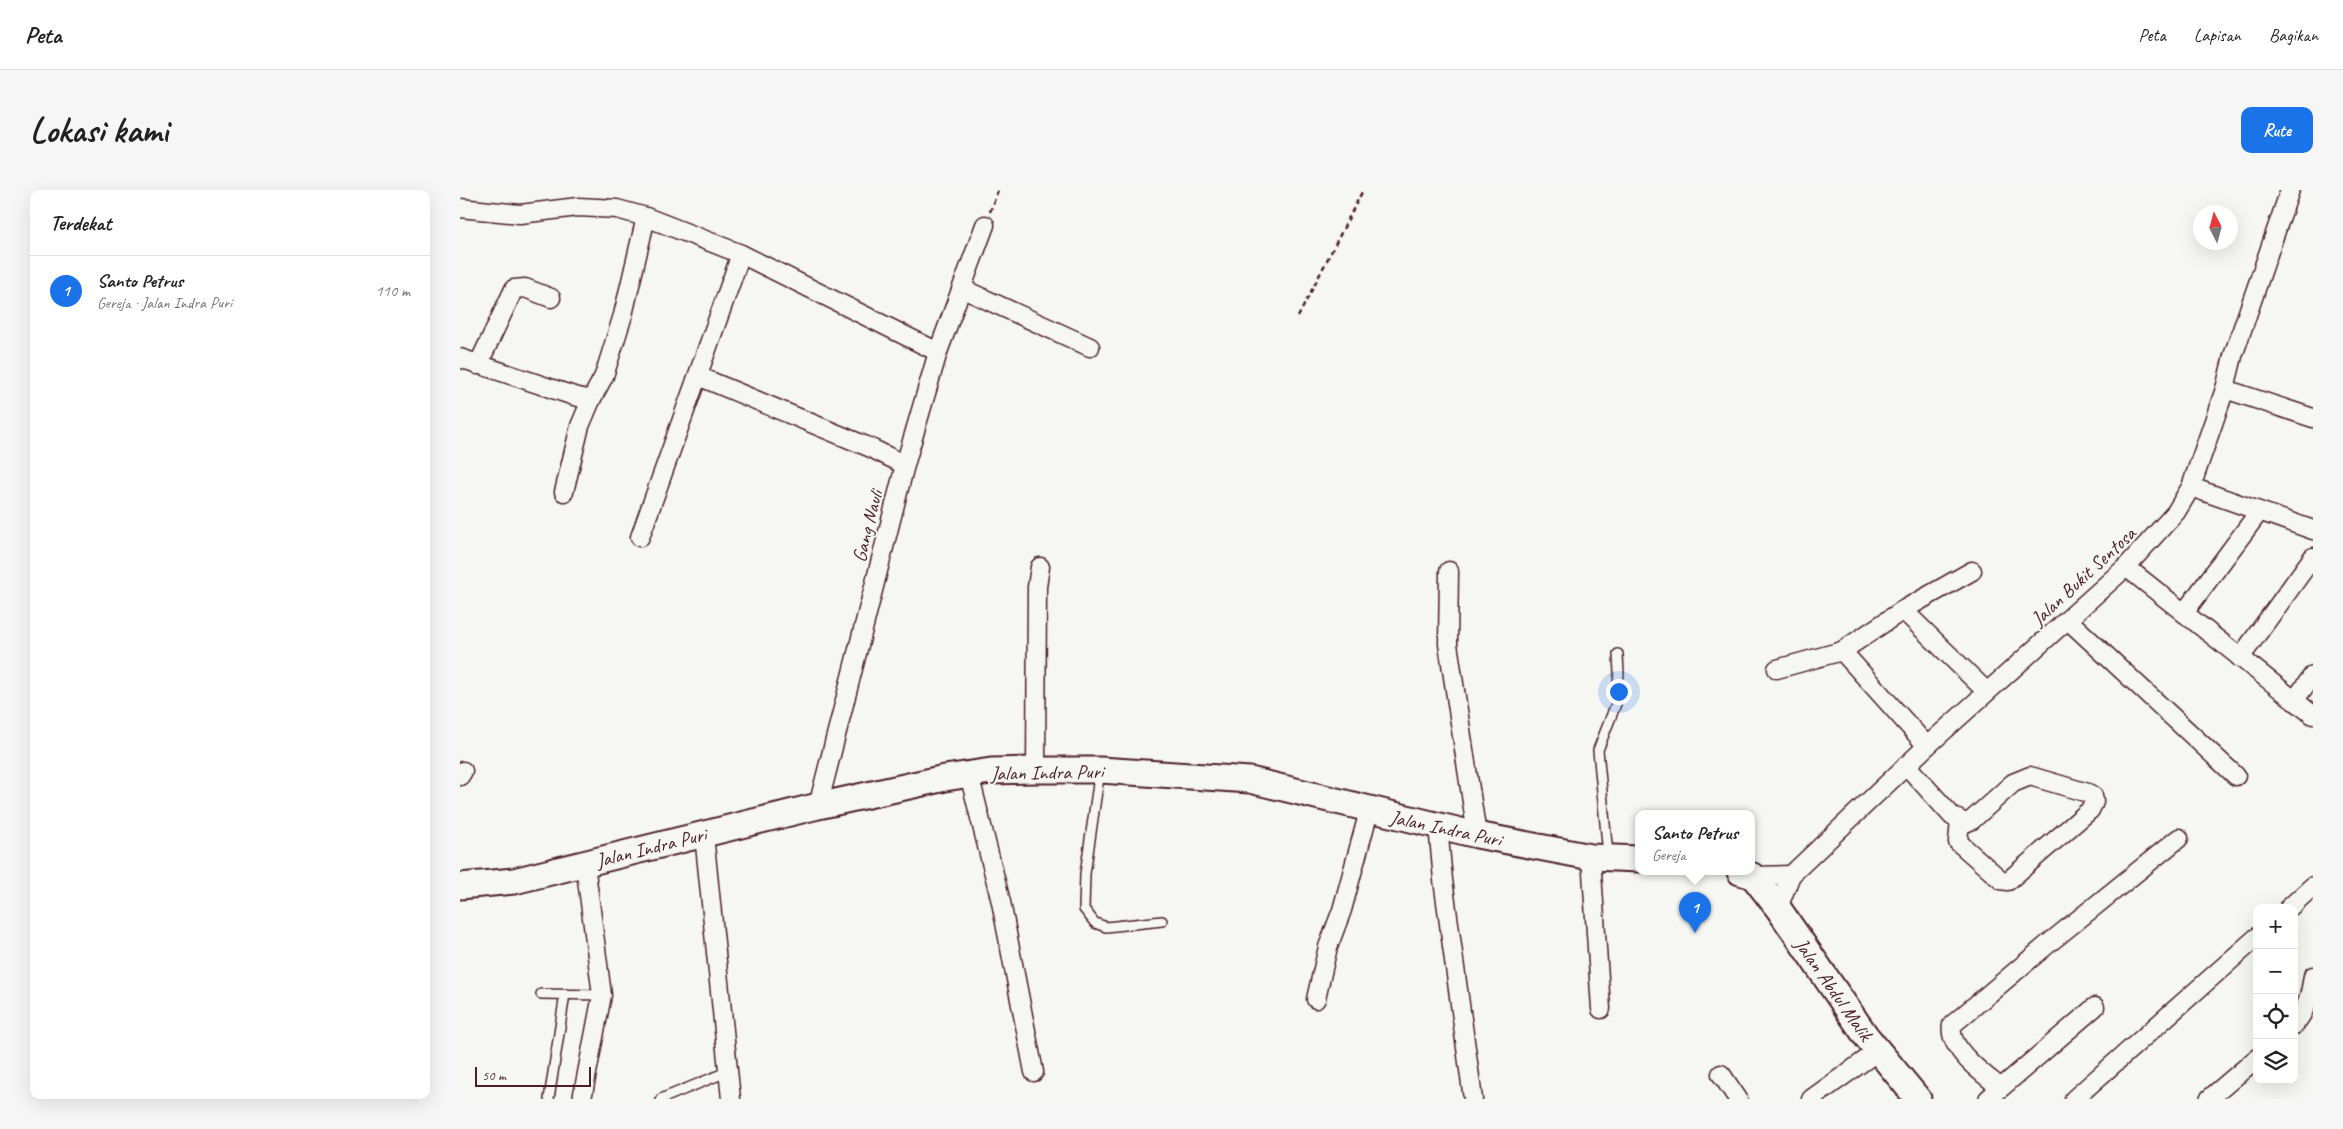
<!DOCTYPE html>
<html lang="id">
<meta charset="utf-8">
<style>
:root{--surface:#fff;--page:#f6f6f6;--text:#222;--muted:#767676;--line:#e0e0e0;--accent:#1a73e8}
body{margin:0;font-family:Caveat,sans-serif;background:var(--page);color:var(--text)}
.controls{position:absolute;right:15px;bottom:15px;display:grid;overflow:hidden;border-radius:10px;box-shadow:0 5px 20px #0002}
.controls button{width:45px;height:45px;display:grid;place-items:center;padding:0;border:0;border-bottom:1px solid var(--line);background:var(--surface);color:var(--text);font:25px sans-serif}
.compass{position:absolute;left:1733px;top:15px;width:45px;height:45px;border-radius:50%;background:var(--surface);box-shadow:0 5px 20px #0002;rotate:354deg}
.scale{position:absolute;left:15px;bottom:12px;width:116px;box-sizing:border-box;padding-left:5px;border:2px solid #4a1f2b;border-top:0;font-size:14px;line-height:18px;white-space:nowrap;color:#4a1f2b;-webkit-text-stroke:4px #f6f6f2;paint-order:stroke}
.you{position:absolute;left:1158px;top:501px;width:18px;height:18px;margin:-12px;border:4px solid #fff;border-radius:50%;background:#1a73e8;box-shadow:0 0 0 8px #1a73e833}
.badge{display:grid;place-items:center;width:32px;height:32px;border-radius:50%;background:var(--accent);color:#fff;font-size:16px;font-weight:700}
.pin{position:absolute;translate:-50% -41px;filter:drop-shadow(0 1px 2px #0008)}
.pin::after{content:'';position:absolute;top:26px;width:18px;height:15px;background:inherit;clip-path:polygon(0 0,100% 0,50% 100%)}
.popup{position:absolute;left:1175px;top:620px;width:120px;height:65px;box-sizing:border-box;display:grid;place-content:center;border-radius:10px;background:var(--surface);filter:drop-shadow(0 1px 4px #0005);font-size:16px;white-space:nowrap;color:var(--muted)}
.popup b{font-size:19px;color:var(--text)}
.popup::after{content:'';position:absolute;left:50%;top:100%;margin-left:-10px;border:10px solid transparent;border-top-color:var(--surface)}
.list{margin:0;padding:0;list-style:none}
h2{display:flex;justify-content:space-between;align-items:center;height:65px;margin:0;padding:0 20px;font-size:21px}
h2 small{font-size:16px;font-weight:400;color:var(--muted)}
.list li{display:grid;grid-template-columns:32px 1fr auto;gap:15px;align-items:center;box-sizing:border-box;height:70px;padding:0 20px;border-top:1px solid var(--line)}
.list b{display:block;font-size:19px;white-space:nowrap}
.list p{margin:0;font-size:16px;white-space:nowrap;color:var(--muted)}
.list em{font-size:16px;font-style:normal;color:var(--muted)}
.icon{flex:none;width:28px;height:28px;fill:none;stroke:currentColor;stroke-width:2;stroke-linecap:round;stroke-linejoin:round}
.map{position:relative;flex:none;width:1853px;height:909px;overflow:hidden;border-radius:10px}
header{display:flex;align-items:center;gap:30px;box-sizing:border-box;height:70px;padding:0 25px;background:var(--surface);border-bottom:1px solid var(--line)}
header strong{font-size:24px}
nav{display:flex;gap:28px;margin-inline-start:auto;font-size:18px}
.intro{display:flex;align-items:center;justify-content:space-between;box-sizing:border-box;height:120px;padding:0 30px}
h1{margin:0;font-size:35px}
.button{padding:12px 22px;border-radius:10px;background:var(--accent);color:#fff;font-size:18px;font-weight:700}
main{display:flex;gap:30px;padding:0 30px}
aside{flex:1;background:var(--surface);border-radius:10px;box-shadow:0 5px 20px #0002}
.map>svg:first-child{display:block}
.lines{fill:none;stroke-linecap:round;stroke-linejoin:round}
.lane-casing{stroke:#4a1f2b;stroke-width:12}
.street-casing{stroke:#4a1f2b;stroke-width:21}
.secondary-casing{stroke:#4a1f2b;stroke-width:29}
.path{stroke:#4a1f2b;stroke-width:2.5;stroke-dasharray:5 4;stroke-linecap:butt}
.lane{stroke:#f6f6f2;stroke-width:9}
.street{stroke:#f6f6f2;stroke-width:18}
.secondary{stroke:#f6f6f2;stroke-width:25}
.labels{text-anchor:middle;stroke-width:4;stroke-linejoin:round;paint-order:stroke}
.street-label{font-size:20px;fill:#4a1f2b;stroke:#f6f6f2}
</style>
<header>
<strong>Peta</strong>
<nav><a>Peta</a><a>Lapisan</a><a>Bagikan</a></nav>
</header>
<div class="intro"><h1>Lokasi kami</h1><a class="button">Rute</a></div>
<main>
<aside>
<h2>Terdekat<small></small></h2>
<ul class="list">
<li><span class="badge">1</span><div><b>Santo Petrus</b><p>Gereja · Jalan Indra Puri</p></div><em>110 m</em></li>
</ul>
</aside>
<div class="map">
<svg width="1853" height="909" viewBox="0 0 1853 909">
<rect width="100%" height="100%" fill="#f6f6f2"/>
<filter id="ink" filterUnits="userSpaceOnUse"><feTurbulence type="fractalNoise" baseFrequency=".02" numOctaves="2"/><feDisplacementMap in="SourceGraphic" scale="10" xChannelSelector="R" yChannelSelector="G"/><feConvolveMatrix kernelMatrix="1 2 1 2 8 2 1 2 1" color-interpolation-filters="sRGB"/></filter>
<g filter="url(#ink)">
<g class="lines">
<g class="lane-casing">
<g id="lane">
<path d="M640,580L625,684L624,719L635,733L646,737L702,731"/>
<path d="M1148,665L1138,560L1156,514L1159,483L1158,464"/>
<path d="M81,804L142,805"/>
<path d="M89,909L105,804"/>
<path d="M201,909L269,881"/>
</g>
</g>
<g class="street-casing">
<g id="street">
<path d="M0,18L60,24L118,17L157,19L186,27L281,64L478,162"/>
<path d="M503,99L630,157"/>
<path d="M0,168L114,206L131,210"/>
<path d="M18,175L54,99L65,98L91,108"/>
<path d="M238,186L411,258L445,275"/>
<path d="M1765,199L1853,228"/>
<path d="M1731,297L1853,340"/>
<path d="M104,302L120,236L131,210L144,186L163,125L186,27"/>
<path d="M180,347L281,64"/>
<path d="M1666,377L1853,525"/>
<path d="M989,381L988,454L1017,645"/>
<path d="M1443,420L1527,502"/>
<path d="M1724,423L1799,322"/>
<path d="M1608,430L1776,586"/>
<path d="M1382,461L1467,556"/>
<path d="M1780,468L1853,367"/>
<path d="M1317,479L1382,461L1443,420L1512,381"/>
<path d="M1834,511L1853,485"/>
<path d="M1446,575L1492,626L1505,633L1512,630L1553,593L1570,586L1628,603L1633,606L1634,612L1630,620L1548,691L1541,690L1498,652L1500,631"/>
<path d="M576,580L577,397L580,377"/>
<path d="M509,584L541,712L574,882"/>
<path d="M0,586L3,581"/>
<path d="M358,616L445,275L478,162L525,35"/>
<path d="M978,636L983,690L1013,909"/>
<path d="M244,645L271,909"/>
<path d="M1131,667L1141,819"/>
<path d="M1293,686L1331,685"/>
<path d="M1318,718L1331,685L1467,556L1666,377L1716,322L1731,297L1765,199L1773,166L1830,0"/>
<path d="M1829,718L1853,696"/>
<path d="M856,809L868,757L882,720L909,621"/>
<path d="M1834,835C1847,820 1850,806 1853,786"/>
<path d="M1261,884L1278,909"/>
<path d="M1540,897C1524,885 1487,858 1492,835L1588,754L1719,648"/>
<path d="M122,909L142,805L125,674"/>
<path d="M1351,909L1418,861"/>
<path d="M1528,909L1635,817"/>
<path d="M1614,909L1797,747"/>
<path d="M1749,909L1797,868"/>
</g>
</g>
<g class="secondary-casing">
<g id="secondary">
<path d="M1280,682L1293,686L1318,718L1406,846L1458,909"/>
<path d="M0,696L54,691L358,616L485,588L531,581L576,580H640L790,590L1017,645L1131,667L1179,669"/>
</g>
</g>
<g class="path">
<path d="M530,22L538,0"/>
<path d="M838,127L903,0"/>
</g>
<use href="#lane" class="lane"/>
<use href="#street" class="street"/>
<use href="#secondary" class="secondary"/>
</g>
</g>
<g class="labels">
<g class="street-label">
<text transform="translate(407 336) rotate(-76)" y="7">Gang Nauli</text>
<text transform="translate(1623 386) rotate(-43)" y="7">Jalan Bukit Sentosa</text>
<text transform="translate(587 582) rotate(-1)" y="7">Jalan Indra Puri</text>
<text transform="translate(986 638) rotate(12)" y="7">Jalan Indra Puri</text>
<text transform="translate(191 657) rotate(-14)" y="7">Jalan Indra Puri</text>
<text transform="translate(1374 799) rotate(55)" y="7">Jalan Abdul Malik</text>
</g>
</g>
</svg>
<div class="controls">
<button>+</button>
<button>−</button>
<button><svg class="icon" aria-label="locate" viewBox="0 0 24 24"><circle cx="12" cy="12" r="6"/><path d="M12 2v4M12 18v4M2 12h4M18 12h4"/></svg></button>
<button><svg class="icon" aria-label="layers" viewBox="0 0 24 24"><path d="M12 4l9 5-9 5-9-5zM3 14l9 5 9-5"/></svg></button>
</div>
<svg class="compass" viewBox="-18 -18 36 36"><path d="M0-13l5 13h-10z" fill="#e53935"/><path d="M0 13l5-13h-10z" fill="#767676"/></svg>
<div class="scale">50 m</div>
<div class="you"></div>
<div class="pin badge" style="left:1235px;top:743px">1</div>
<div class="popup"><b>Santo Petrus</b>Gereja</div>
</div>
</main>
